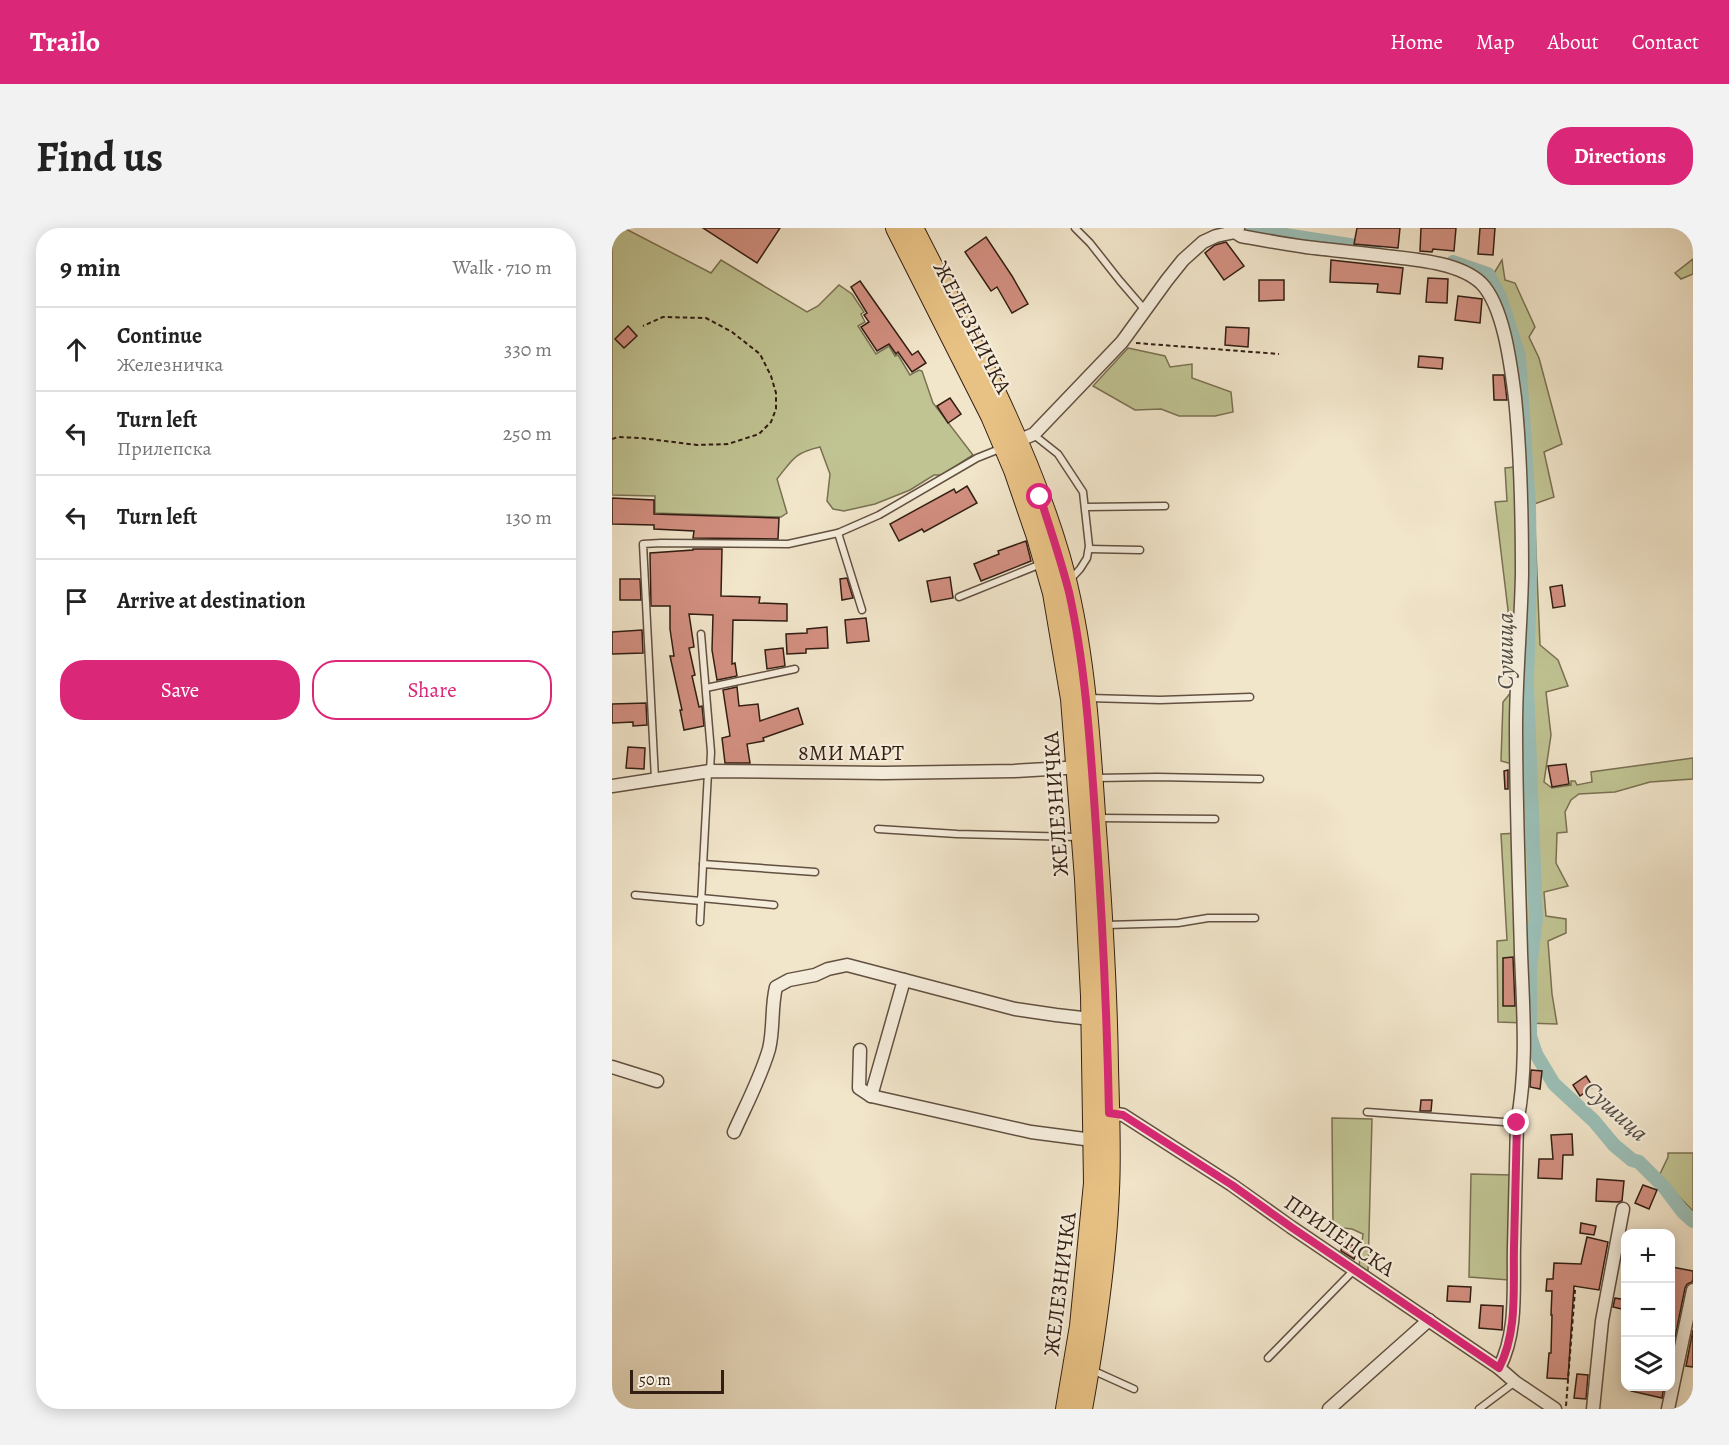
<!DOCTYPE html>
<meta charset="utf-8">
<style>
:root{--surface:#fff;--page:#f2f2f2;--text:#222;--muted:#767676;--line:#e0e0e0;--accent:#db2777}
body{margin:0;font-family:Alegreya,serif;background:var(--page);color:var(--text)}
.controls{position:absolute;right:18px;bottom:18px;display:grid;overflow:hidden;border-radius:12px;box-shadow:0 3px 15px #0003}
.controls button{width:54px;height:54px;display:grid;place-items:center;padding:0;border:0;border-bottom:2px solid var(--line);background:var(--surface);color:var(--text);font:30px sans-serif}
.scale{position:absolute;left:18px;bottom:15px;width:94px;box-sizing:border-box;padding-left:6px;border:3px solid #321e13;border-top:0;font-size:16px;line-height:21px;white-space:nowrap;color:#321e13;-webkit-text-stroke:4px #f6eedd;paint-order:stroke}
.stop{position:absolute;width:18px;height:18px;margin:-14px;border:4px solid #db2777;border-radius:50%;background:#fff}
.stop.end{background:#db2777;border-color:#fff;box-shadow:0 2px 6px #0008}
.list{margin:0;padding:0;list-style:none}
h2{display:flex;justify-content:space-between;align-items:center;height:78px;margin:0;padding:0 24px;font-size:26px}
h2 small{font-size:20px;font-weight:400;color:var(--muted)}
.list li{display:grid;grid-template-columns:39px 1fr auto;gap:18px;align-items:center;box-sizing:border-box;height:84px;padding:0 24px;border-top:2px solid var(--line)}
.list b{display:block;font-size:22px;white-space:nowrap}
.list p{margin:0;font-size:20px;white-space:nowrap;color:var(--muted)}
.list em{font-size:20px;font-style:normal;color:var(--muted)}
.actions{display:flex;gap:12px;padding:18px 24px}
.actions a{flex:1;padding:14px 0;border:2px solid var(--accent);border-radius:24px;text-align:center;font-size:21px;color:var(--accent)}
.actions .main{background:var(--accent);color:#fff}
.icon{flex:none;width:33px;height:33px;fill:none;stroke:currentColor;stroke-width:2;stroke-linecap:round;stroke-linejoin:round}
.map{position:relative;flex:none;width:1081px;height:1181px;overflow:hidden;border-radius:24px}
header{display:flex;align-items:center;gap:36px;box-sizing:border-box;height:84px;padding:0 30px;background:var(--accent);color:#fff}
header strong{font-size:28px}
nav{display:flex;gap:33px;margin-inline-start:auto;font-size:21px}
.intro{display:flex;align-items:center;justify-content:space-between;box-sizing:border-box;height:144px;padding:0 36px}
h1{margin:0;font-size:42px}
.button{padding:15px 27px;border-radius:24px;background:var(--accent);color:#fff;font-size:21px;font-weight:700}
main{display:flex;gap:36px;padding:0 36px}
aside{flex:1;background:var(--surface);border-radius:24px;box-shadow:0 3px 15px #0003}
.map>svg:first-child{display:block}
.green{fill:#c0c392;stroke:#797052;stroke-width:1.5}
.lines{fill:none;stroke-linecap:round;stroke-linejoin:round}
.canal{stroke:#9bbfb7;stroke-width:14}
.building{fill:#d28f80;stroke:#321e13;stroke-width:1.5}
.service-casing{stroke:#625041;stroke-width:9}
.minor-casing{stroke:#625041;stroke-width:15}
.primary-casing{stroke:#321e13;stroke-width:22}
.path{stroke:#321e13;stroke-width:2;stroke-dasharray:4.5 3;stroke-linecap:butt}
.service{stroke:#f6eedd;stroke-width:6}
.minor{stroke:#f6eedd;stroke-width:12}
.primary{stroke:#e8c285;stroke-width:20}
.route{stroke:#db2777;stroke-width:8}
.labels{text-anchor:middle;stroke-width:4.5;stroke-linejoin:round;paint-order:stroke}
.street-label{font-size:22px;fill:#321e13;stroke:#f6eedd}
.water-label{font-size:24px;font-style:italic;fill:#524e44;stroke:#f6eedd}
</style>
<header>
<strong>Trailo</strong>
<nav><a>Home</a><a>Map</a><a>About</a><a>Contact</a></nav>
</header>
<div class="intro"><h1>Find us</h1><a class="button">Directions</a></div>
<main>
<aside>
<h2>9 min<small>Walk · 710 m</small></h2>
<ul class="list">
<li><svg class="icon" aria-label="ahead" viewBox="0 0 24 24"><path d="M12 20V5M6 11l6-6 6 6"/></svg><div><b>Continue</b><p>Железничка</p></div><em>330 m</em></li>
<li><svg class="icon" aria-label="left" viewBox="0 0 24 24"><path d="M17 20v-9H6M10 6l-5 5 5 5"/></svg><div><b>Turn left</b><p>Прилепска</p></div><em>250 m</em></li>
<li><svg class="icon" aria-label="left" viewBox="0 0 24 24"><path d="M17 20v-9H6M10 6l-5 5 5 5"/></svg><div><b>Turn left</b></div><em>130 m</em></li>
<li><svg class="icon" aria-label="arrive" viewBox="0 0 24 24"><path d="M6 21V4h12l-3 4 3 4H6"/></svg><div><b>Arrive at destination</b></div></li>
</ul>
<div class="actions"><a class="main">Save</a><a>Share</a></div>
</aside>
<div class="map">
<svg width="1081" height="1181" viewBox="0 0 1081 1181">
<rect width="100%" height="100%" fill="#f1e5ca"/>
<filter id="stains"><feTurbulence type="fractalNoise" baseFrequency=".00333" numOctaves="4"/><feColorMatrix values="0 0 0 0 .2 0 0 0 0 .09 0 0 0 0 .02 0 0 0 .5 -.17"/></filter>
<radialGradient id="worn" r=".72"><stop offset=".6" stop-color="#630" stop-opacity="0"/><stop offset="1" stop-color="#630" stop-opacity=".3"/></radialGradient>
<g class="green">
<path d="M0,0H12L99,45L109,32L195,84L206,78L227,57L240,66L252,84L249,86L253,94L246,98L264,126L277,118L283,128L286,127L298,147L307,142L310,143L321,175L361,227L330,247H322L298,262L263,276L232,283L221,281L215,273L218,246L208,219C182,225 181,231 165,251L175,285L169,289L43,285V268L0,267Z"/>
<path d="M1081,31V46L1069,51L1063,45Z"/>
<path d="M890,32L893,52L903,55L923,99L917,109L927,130L950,216L932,224L942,269L922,276L928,417L946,432L956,458L934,464L939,507L932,554L940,560L959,557V553H963L965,557L980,554L979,544L1081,530V551L1038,554L1003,564L967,566L959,572L953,584L955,604L945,605L944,635L956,658L932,664L934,688L954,691V705L936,713L940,766L945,796L886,794L885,713L895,712L889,606L906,605L904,537L889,533L891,474L900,463L905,421L897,417L896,382L883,274L895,273L893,240L903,239L899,134L876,55Z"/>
<path d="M516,120L553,128L558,139L580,136V150L619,164L621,184L603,188H567L549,181L523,182L481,158Z"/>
<path d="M720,890L760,891L756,1043L747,1038L751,1006L740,1001L721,999Z"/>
<path d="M1056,925H1081V983L1047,948L1056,929Z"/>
<path d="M859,946L898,947L897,1052L857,1049Z"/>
</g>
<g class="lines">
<g class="canal">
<path d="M629,0L763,21"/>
<path d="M841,34L876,46L888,69L907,128L917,277L918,345L915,456L924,690L918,741V808L924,826L942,856L982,893L1002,917L1020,932L1027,934L1052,959L1071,984L1081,993"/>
</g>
</g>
<g class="building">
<path d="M91,0H168L145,35Z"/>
<path d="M745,0H788L786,20L742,16Z"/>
<path d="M809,0H844L842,23L821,21L820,24L808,23Z"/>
<path d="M868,0H883L881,27L866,26Z"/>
<path d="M374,9L400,48L416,76L400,85L385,59L379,63L353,24Z"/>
<path d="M614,14L632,38L612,52L593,25L603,17Z"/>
<path d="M719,32L791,40L788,66L765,64L766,56L718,54Z"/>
<path d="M816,50L836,51L835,75L814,74Z"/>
<path d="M647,52H672V72L647,73Z"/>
<path d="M248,53L300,127L306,123L314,135L300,144L286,124L284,126L277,116L265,123L249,99L257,94L252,87L255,85L239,59Z"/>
<path d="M846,68L870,71L868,95L843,92Z"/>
<path d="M16,98L25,108L12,120L3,111Z"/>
<path d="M614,99L637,100L636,119L613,117Z"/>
<path d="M807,128L831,130L830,141L806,139Z"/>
<path d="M881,147H892L895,172H882Z"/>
<path d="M338,170L349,186L336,195L325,178Z"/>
<path d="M355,258L365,275L312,304L310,301L287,313L278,296L342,261L344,265Z"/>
<path d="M0,270L42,272V286L167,290L166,311L81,310L82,303L42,301V297L0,296Z"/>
<path d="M414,313L419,333L369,353L362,336L387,326L386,323Z"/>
<path d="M81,321H110L109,368L148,369L147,375L175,376V393L121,392L120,436L123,435L125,448L105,452L100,422L101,387L77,386L82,419L77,420L83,447L80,448L87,479L90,478L92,498L72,502L68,482H70L58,428H62L58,401V378H39L38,325L81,322Z"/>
<path d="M338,349L341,370L319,374L315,353Z"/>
<path d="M235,350L241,370L230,372L228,351Z"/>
<path d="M8,351H28L29,372H8Z"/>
<path d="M950,357L953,378L941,380L938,359Z"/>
<path d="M254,390L257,413L235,415L233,392Z"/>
<path d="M215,399L216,420L194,421V425L175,426L174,406L195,405V401Z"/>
<path d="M30,402L31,425L0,426V404Z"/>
<path d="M171,420L173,438L155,441L153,422Z"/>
<path d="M125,459L127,478L146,476L148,493L186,480L191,496L151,510L152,513L135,516L138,535H113L110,510L118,508L111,462Z"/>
<path d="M34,475L35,497L21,498V494L0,495V476Z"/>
<path d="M16,519L33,520L32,541L14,540Z"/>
<path d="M954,536L957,556L940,559L936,538Z"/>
<path d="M896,542V561H893L892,543Z"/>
<path d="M901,729L903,778H891V730Z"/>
<path d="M919,842L930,843L928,861L918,859Z"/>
<path d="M974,848L981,859L968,868L961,857Z"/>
<path d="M809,872H820L819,883H808Z"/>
<path d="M960,906L961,927H951L950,951L926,950L927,931H941L939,907Z"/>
<path d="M985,951L1012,953L1010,973L1006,974L984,973Z"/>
<path d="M1031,957L1045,962L1037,981L1023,975Z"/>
<path d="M969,995L984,998L982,1007L968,1005Z"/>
<path d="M975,1009L996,1014L987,1062L962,1058L956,1151L935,1150L937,1125H939L940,1087H939L940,1063H934L935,1051H941L942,1035L969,1036Z"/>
<path d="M731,1014L746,1019L742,1031L729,1023Z"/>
<path d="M1060,1039L1081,1043V1051L1080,1054L1075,1056L1073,1060L1059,1129V1046Z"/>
<path d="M836,1058L859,1059L858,1074L835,1073Z"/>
<path d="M1003,1070L1014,1072V1082L1001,1079Z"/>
<path d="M869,1077L891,1078L890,1102L867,1100Z"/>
<path d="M1081,1102V1139L1074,1138Z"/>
<path d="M965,1146L976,1147L974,1171L962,1170Z"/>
<path d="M1020,1158H1052L1050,1170L1019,1163Z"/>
</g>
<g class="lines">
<g class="service-casing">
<g id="service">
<path d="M463,0L478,15L508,53L533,82"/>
<path d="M422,207L446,226L471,264L477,318L475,330L468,341L457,353"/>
<path d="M474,279L553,278"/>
<path d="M226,305L250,382"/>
<path d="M477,321L528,322"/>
<path d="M347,369L429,336"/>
<path d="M89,406L99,524L98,543"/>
<path d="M94,460L183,441"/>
<path d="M477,470L548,472L638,469"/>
<path d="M484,550L545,549L648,551"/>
<path d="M43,551L31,316L49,315L176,316L226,305L267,287L365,230L390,220"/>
<path d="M487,590L603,591"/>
<path d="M266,601L345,606L466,609"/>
<path d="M91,636L203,644"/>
<path d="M23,667L89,673"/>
<path d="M89,670L162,677"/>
<path d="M88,694L96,544"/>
<path d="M494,697L566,695L596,690H643"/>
<path d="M755,884L905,895"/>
<path d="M656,1130L742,1042"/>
<path d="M480,1142L522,1161"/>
<path d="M867,1181L903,1154"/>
</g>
</g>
<g class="minor-casing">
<g id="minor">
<path d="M623,4L629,8C651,12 672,16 694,19C718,22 741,24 765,27C796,31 846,33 869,55C892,78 899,139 903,170C909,228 910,287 910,346C909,397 904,448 904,499C904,575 907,650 909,725C911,781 916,839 905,895C904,936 903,977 902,1019C901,1058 906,1104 887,1140"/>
<path d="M406,213L422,206L510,114L555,52L571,32L591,14L604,8L623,4L626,0"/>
<path d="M0,558L98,543L271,545L402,543L470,539"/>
<path d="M248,822L247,860L259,868L419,904L488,913"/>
<path d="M0,839L45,853"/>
<path d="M259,868L292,752"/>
<path d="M492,884L511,887L620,957L679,999L887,1140L903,1154L943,1181"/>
<path d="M122,904C134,877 149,849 157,821C162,801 159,779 164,759L177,752L203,747L216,741L235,737L403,781L444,787L479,791"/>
<path d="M717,1181L817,1092"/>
<path d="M981,1181L990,1093L1011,981"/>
<path d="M1056,1181L1081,1062"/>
</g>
</g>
<g class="primary-casing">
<g id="primary">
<path d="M284,0L379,188L402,242L425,309L441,365L459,471L473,651L479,768L482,955L468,1098L454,1181"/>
<path d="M301,0C355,107 414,213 448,329C473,417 478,511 484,602C490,681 495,761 496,840C497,881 499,922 497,962C494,1036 483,1109 470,1181"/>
</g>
</g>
<g class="path">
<path d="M524,115L667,126"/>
<path d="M0,211L6,209L29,210L85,217L116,216L147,206L159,194L164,181V165L159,148L148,126L120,104L94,90L51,89L31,98"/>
<path d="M954,1178L963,1062"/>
</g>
<use href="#service" class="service"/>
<use href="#minor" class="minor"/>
<use href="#primary" class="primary"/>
</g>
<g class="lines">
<path class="route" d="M428,269C438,300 449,332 457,364C473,436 478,512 483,585C490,685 495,784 497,885L511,887L620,957L679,999L887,1140C906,1104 901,1058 902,1019C903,977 904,936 905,895"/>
</g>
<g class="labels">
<g class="street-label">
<text transform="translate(361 99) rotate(63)" y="8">ЖЕЛЕЗНИЧКА</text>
<text x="239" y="532">8МИ МАРТ</text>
<text transform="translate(443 576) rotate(-94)" y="8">ЖЕЛЕЗНИЧКА</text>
<text transform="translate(728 1007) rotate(34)" y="8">ПРИЛЕПСКА</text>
<text transform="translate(447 1056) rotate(-83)" y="8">ЖЕЛЕЗНИЧКА</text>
</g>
<g class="water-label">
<text transform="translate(893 423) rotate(-90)" y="8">Сушица</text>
<text transform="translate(1004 883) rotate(42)" y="8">Сушица</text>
</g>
</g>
<rect width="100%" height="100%" filter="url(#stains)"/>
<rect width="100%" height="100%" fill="url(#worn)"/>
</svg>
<div class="controls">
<button>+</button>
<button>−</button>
<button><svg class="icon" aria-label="layers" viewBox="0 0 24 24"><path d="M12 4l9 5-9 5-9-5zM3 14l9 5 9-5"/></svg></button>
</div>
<div class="scale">50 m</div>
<div class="stop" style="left:428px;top:269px"></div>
<div class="stop end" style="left:905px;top:895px"></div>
</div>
</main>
